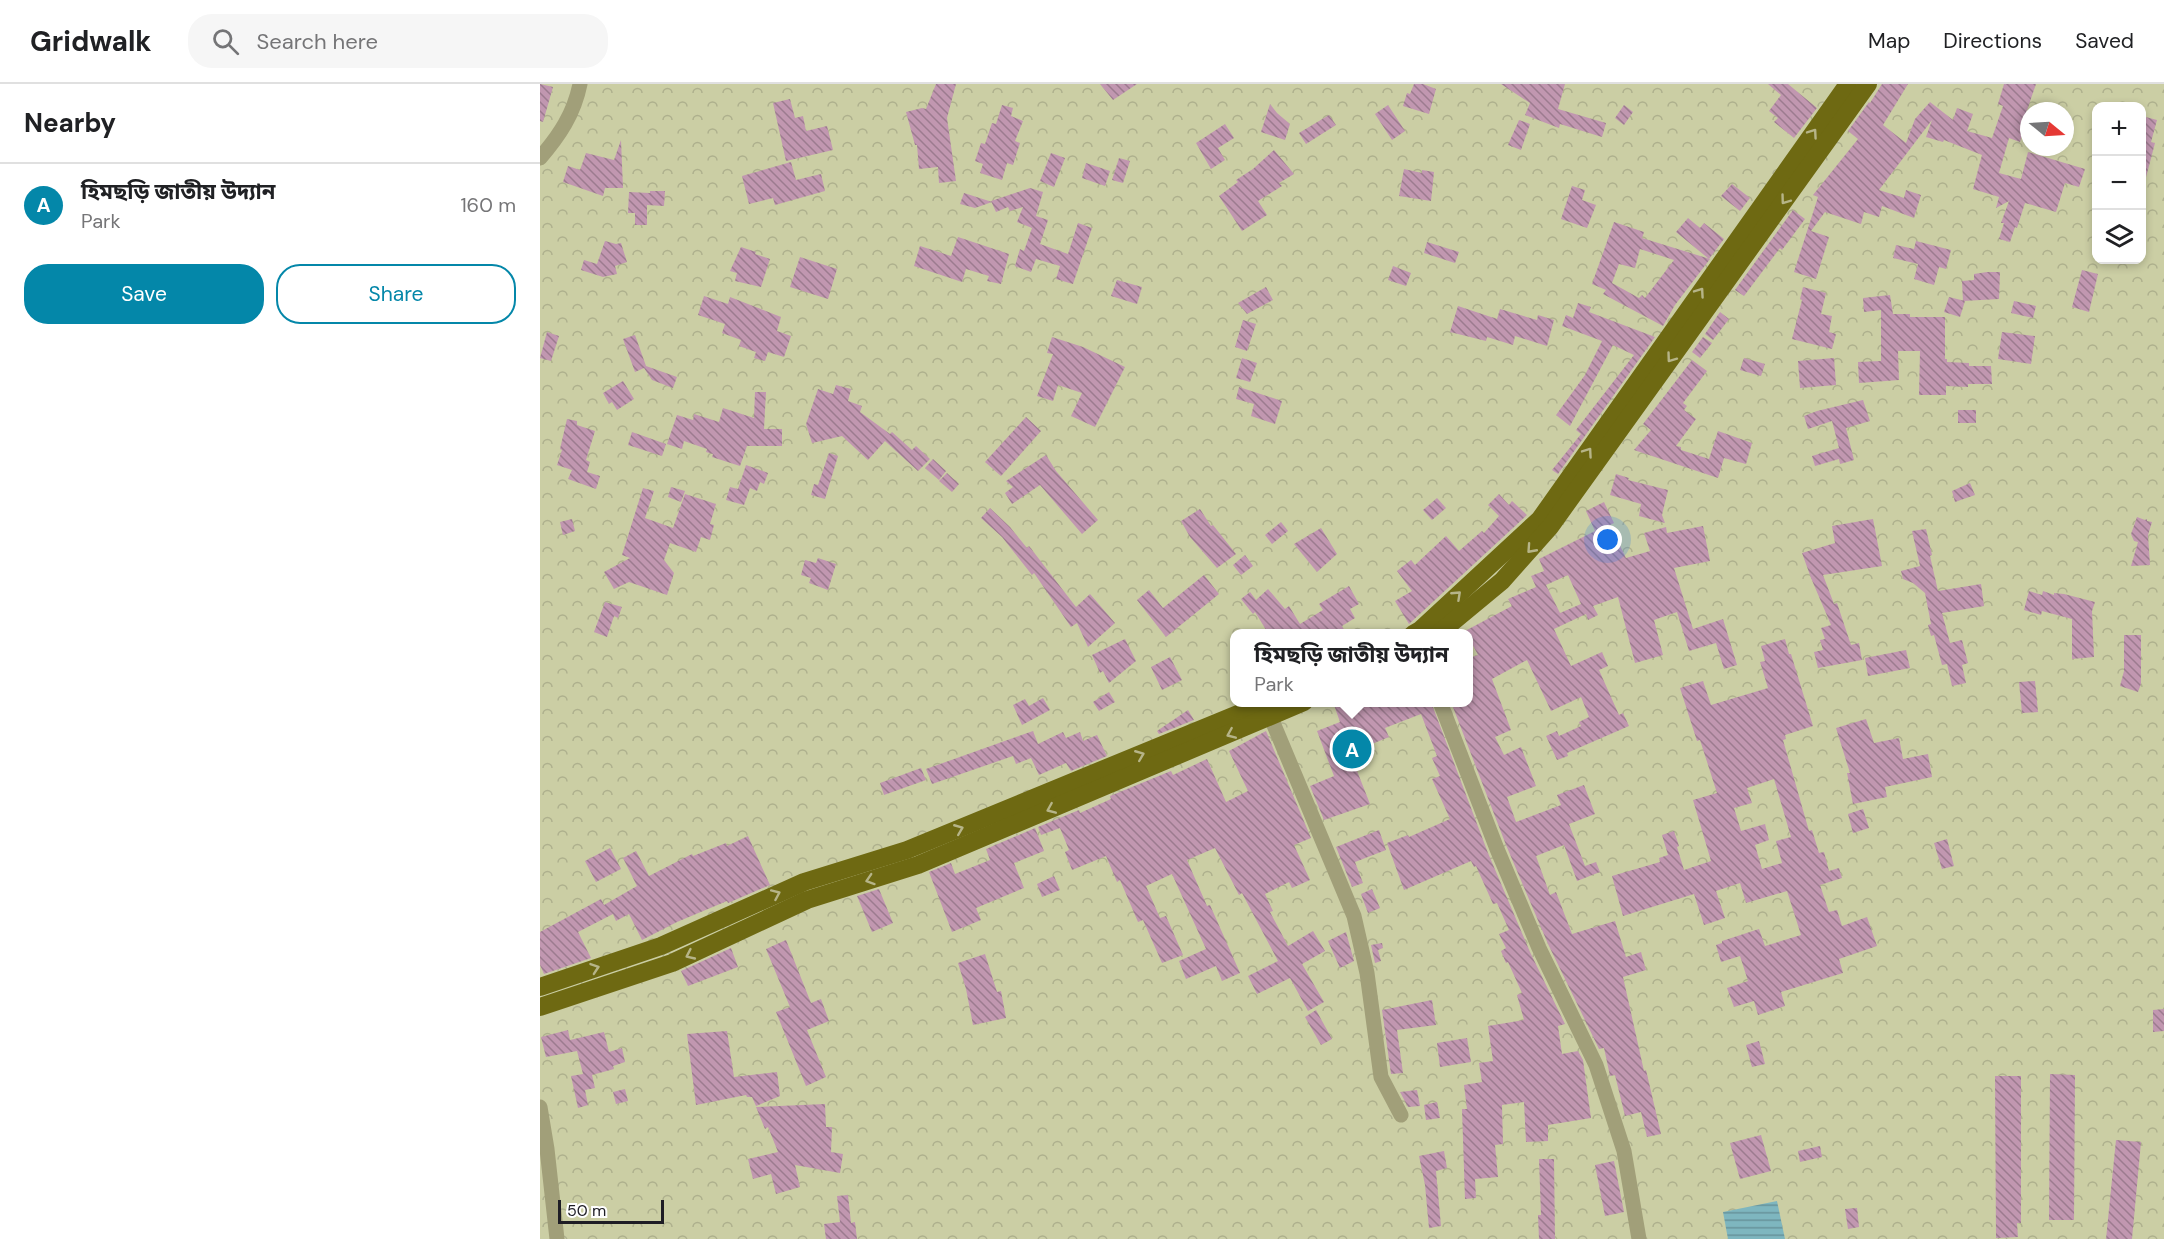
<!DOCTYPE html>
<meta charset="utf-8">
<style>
:root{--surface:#fff;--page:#f6f6f6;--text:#202124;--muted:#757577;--line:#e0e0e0;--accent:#0487a9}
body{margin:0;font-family:"DM Sans","Noto Sans Bengali",sans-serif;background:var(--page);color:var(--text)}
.controls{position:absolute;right:18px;top:18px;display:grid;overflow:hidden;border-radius:12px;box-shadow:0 3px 9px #0003}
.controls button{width:54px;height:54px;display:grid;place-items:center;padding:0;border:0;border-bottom:2px solid var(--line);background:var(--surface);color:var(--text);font:30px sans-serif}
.compass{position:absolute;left:1480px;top:18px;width:54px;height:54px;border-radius:50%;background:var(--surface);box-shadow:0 3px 9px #0003;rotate:108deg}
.scale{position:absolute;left:18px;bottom:15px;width:106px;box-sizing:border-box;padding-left:6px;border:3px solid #1e1d25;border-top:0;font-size:16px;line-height:21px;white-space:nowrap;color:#1e1d25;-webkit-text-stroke:4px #fff;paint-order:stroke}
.you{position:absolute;left:1068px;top:456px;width:21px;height:21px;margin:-15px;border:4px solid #fff;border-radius:50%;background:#1a73e8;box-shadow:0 0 0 9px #1a73e833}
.badge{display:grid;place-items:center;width:39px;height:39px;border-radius:50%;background:var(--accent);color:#fff;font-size:20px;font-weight:700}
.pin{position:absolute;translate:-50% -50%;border:3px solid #fff;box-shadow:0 2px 6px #0006}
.popup{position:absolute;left:690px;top:545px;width:243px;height:78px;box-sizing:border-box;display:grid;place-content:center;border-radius:12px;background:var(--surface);filter:drop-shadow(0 2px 4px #0005);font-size:20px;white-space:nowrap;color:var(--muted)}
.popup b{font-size:22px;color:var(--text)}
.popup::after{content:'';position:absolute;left:50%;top:100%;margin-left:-12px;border:12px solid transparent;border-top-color:var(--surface)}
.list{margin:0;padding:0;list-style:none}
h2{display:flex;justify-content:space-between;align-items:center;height:78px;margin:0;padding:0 24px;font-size:26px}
h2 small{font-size:20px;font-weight:400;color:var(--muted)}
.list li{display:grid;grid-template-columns:39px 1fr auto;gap:18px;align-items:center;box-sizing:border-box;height:84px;padding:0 24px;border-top:2px solid var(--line)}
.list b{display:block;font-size:22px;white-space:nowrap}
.list p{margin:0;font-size:20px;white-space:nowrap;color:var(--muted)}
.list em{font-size:20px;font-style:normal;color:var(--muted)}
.actions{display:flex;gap:12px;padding:18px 24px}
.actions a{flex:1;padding:14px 0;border:2px solid var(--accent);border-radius:24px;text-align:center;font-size:21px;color:var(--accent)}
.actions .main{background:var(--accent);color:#fff}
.icon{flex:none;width:33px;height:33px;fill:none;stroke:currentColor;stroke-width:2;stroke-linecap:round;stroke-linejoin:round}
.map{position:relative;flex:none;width:1624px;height:1155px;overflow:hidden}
header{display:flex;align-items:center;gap:36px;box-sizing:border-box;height:84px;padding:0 30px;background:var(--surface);border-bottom:2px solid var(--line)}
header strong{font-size:28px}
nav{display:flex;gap:33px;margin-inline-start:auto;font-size:21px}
.search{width:420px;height:54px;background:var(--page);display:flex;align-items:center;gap:15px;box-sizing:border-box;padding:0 21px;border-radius:24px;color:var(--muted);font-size:22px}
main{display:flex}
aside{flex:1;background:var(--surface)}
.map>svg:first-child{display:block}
.park{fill:url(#park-crowns);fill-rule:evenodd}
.water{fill:url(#water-rules)}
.building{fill:url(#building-back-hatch);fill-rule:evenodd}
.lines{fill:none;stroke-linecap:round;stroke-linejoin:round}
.minor{stroke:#a19f79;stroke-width:15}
.major{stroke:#6e6912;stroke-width:18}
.oneway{stroke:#b6b488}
</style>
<header>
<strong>Gridwalk</strong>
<div class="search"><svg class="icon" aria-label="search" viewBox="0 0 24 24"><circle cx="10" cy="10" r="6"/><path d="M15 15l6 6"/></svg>Search here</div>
<nav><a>Map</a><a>Directions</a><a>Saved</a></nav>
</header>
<main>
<aside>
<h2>Nearby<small></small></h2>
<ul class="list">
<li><span class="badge">A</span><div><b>হিমছড়ি জাতীয় উদ্যান</b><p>Park</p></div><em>160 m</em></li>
</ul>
<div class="actions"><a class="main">Save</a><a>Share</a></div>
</aside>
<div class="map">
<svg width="1624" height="1155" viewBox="0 0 1624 1155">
<defs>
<pattern id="park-crowns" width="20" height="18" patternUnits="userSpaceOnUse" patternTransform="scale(1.5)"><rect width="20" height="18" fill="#cbcea4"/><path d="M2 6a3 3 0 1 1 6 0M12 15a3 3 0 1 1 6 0" fill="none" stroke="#aeb08d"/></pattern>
<pattern id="water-rules" width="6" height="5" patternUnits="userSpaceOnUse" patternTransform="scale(1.5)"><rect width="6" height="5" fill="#7eb6bf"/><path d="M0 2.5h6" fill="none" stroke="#67939b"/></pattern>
<pattern id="building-back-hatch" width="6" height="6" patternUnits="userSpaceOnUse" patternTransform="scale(1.5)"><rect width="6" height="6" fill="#c197b0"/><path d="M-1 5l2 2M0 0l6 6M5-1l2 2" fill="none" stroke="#9c7b8f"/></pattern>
</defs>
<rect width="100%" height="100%" fill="#dedcf2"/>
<path class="park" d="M0,0H1624V1155H0ZM1556,22H1602V176H1556ZM1489,27H1525V63H1489ZM695,550H929V618H695Z"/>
<path class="water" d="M1237,1117L1245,1155H1188L1183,1128Z"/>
<g class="building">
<path d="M0,0L13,3L3,38L0,37Z"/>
<path d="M396,0H416L407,34L416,97L399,99L398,83L379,85L377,61H375L366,28L382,24L386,25Z"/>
<path d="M560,0H597L573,16Z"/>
<path d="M874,0H883L896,5L889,30L863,22L867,9L870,10Z"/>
<path d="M961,0H1025L1018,25L1066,39L1062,53L1020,40L1019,44L985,31L990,19Z"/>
<path d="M1228,0H1248L1277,24L1254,54L1234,38L1238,34L1229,27L1241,11Z"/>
<path d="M1342,0H1368L1343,41L1366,59L1375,35L1390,18L1413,36L1417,24L1433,30L1427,47L1452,54L1463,22L1458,20L1464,0H1496L1483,38L1486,39L1480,58L1469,54L1459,89L1481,95L1488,68L1545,85L1539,103L1525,99L1516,128L1485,119L1477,144L1475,143L1470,158L1459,155L1464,139H1461L1469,117L1456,124L1459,113L1433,105L1442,71L1404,56L1403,58L1386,53L1392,36L1339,106L1364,114L1366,106L1381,111L1374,134L1342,122L1339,133L1324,128L1321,140L1285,128L1271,147L1289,153L1276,195L1254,188L1278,113L1273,111L1318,55L1308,47L1329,18L1330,19Z"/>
<path d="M250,15L255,34L263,32L266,47L287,42L293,66L246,77L233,19Z"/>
<path d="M730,20L737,29L750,40L745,56L721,48Z"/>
<path d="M462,21L473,24L471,32L483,37L475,57L480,59L473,81L467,79L462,96L440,89L443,80L435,77L441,59L445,60L452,39L456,40Z"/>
<path d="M848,21L865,47L852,56L835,30Z"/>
<path d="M1084,21L1093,28L1084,41L1075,34Z"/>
<path d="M789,31L796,41L766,60L759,49Z"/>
<path d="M1602,32L1617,36L1611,58L1615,59L1605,97L1602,96Z"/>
<path d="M979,36L990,40L981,66L968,61Z"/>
<path d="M685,40L694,54L678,64L685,76L671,85L656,59Z"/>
<path d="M81,56L83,104H65L63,112L23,98L28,82L40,86L46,69L74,76Z"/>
<path d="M734,66L754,90L739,99L742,102L718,117L727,131L702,147L679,112L698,98L696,96L713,85Z"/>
<path d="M511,69L525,74L514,103L500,97Z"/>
<path d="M579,74L590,77L583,99L572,96Z"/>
<path d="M251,78L256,96L281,90L285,107L235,121L233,114L209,120L202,92Z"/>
<path d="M546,79L570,87L565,102L542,94Z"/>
<path d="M864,85L882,89V86L894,88L891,117L859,112Z"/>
<path d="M1192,100L1210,114L1200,127L1181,112Z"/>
<path d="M1032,102L1045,106L1042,116L1056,121L1047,144L1021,135Z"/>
<path d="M490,104L503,108L496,132L508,136L500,160L528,170L538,139L552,144L533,200L516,195L520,182L496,175L491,188L475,182L480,165L484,167L492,144L477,138L483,123L470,127L468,123L456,128L451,117Z"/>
<path d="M110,107H125L124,122L107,121V141H95V129H88L89,108L110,109Z"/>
<path d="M424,109L452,118L435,124L420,120Z"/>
<path d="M1253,126L1265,135L1242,166L1240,164L1204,212L1195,206Z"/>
<path d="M1148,134L1160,144L1164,139L1184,155L1169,175L1136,148Z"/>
<path d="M1074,138L1104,148L1102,154L1170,175L1135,221L1123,242L1063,210L1066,206L1052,200ZM1100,165L1134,176L1105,214L1102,211L1099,214L1072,199L1079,180L1095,184Z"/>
<path d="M418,153L469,170L461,200L447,197L449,192L426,185L422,198L374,182L380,162L411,172Z"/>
<path d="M65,157L76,160L81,159L87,178L75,182L77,190L63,193L41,186L44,176L57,180Z"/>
<path d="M1376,157L1411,166L1406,185L1399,183L1394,201L1374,195L1378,180L1353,174L1356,161L1374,165Z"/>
<path d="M887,158L919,168L915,179L884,169Z"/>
<path d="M201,163L216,168L215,170L230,175L221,203L195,197L197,189L190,187Z"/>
<path d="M260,173L297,185L288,215L250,203Z"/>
<path d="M853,182L871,189L866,202L848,196Z"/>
<path d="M1542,186L1558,190L1549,228L1532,223Z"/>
<path d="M1447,188H1460L1459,215L1423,217L1422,197L1434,196V190Z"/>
<path d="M577,196L602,203L597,220L571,212Z"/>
<path d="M726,203L733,216L707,230L698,219Z"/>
<path d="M1263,203L1286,209L1281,230L1292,232L1289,248L1296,250L1292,265L1252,255L1262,216L1260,215Z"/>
<path d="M1350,211L1353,230H1370V233H1405V275H1407V278L1429,279V282H1451L1452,300H1428V303L1406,302V311H1379L1380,267H1358L1359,296L1319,299L1318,278L1341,277V226L1324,228L1323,214Z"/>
<path d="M164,212L188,220L190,213L241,233L237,247L251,252L244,273L228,268L225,277L214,274L216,268L199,262L201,256L182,249L185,240L158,231Z"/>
<path d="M1409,213L1425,217L1420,233L1404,228Z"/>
<path d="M1474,217L1496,222L1493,234L1471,229Z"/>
<path d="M1038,219L1051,223L1049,228L1115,253L1018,390L1012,386L1041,350L1036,346L1094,271L1073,261L1030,342L1016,331L1045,291L1062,257L1022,242L1026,231L1033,234Z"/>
<path d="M918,222L957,235L960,225L997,236L998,231L1014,236L1007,262L975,252L973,261L947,253L946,257L910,248Z"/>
<path d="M1180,228L1189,235L1173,256L1165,250Z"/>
<path d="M703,236L716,240L707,267L695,263Z"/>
<path d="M7,248L19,252L11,277L0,274Z"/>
<path d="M1462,248L1495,252L1491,280L1458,275Z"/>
<path d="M95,251L106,282L137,293L133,304L112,296L104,284L95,288L83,255Z"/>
<path d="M512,253L543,263L585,283L555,343L531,332L542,309L518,301L513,317L497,312L513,270L507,269Z"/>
<path d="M1163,253L1172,259L1160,274L1152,268Z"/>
<path d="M702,274L717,279L710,298L696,294Z"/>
<path d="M1204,274L1225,280L1221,292L1200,286Z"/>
<path d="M1294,274L1296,301L1260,304L1258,277Z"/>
<path d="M1152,276L1167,287L1143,319L1147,322L1144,326L1156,335L1136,362L1141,363V366L1169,375L1178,347L1212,359L1206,380L1184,374L1178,394L1094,366L1111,346L1103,340Z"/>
<path d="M83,297L94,315L77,326L72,318L69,320L63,309Z"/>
<path d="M296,301L311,305L308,317L322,322L320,328L350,350L352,348L372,366L376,362L390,375L378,387L345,357L328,376L302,352L272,359L266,340L278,305L293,310Z"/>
<path d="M699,303L742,317L735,340L711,332L714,320L696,315Z"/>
<path d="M215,308H226L224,345H242V362H207L200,382L172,373L173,370L166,368L167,365L144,357L142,365L127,360L137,331L153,336L154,330L179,338L183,324L214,334Z"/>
<path d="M1323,316L1330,337L1306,344L1314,376L1300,380L1299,375L1275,382L1272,372L1299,364L1292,337L1268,345L1264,332L1277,327Z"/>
<rect x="1418" y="326" width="18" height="13"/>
<path d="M486,333L501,347L461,392L445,378Z"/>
<path d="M27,335L37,337V341L55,347L46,376L50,378L47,388L60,392L56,405L28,395L32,386L17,381L22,366L20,365Z"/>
<path d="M92,348L126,360L122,372L88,361Z"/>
<path d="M289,369L298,372L285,415L271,411L274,400L278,401Z"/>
<path d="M506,371L516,387L558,436L542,450L500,401L472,420L465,409L473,403L466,397Z"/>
<path d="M393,375L406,387L399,396L385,384Z"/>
<path d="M206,381L228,389L224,400L220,398L217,407L210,404L204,421L186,416L190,403L198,405Z"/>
<path d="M407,389L419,400L412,408L399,397Z"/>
<path d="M1076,390L1089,394L1088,396L1128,406L1122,431L1125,439L1099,432L1101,420L1070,411Z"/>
<path d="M1430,399L1435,411L1415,418L1412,407Z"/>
<path d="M131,403L145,407L141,418L128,413Z"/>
<path d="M103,404L114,407L105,434L133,444L145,410L176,420L170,440L174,441L170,456L161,453L156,468L130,459L124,476L134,489L127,511L89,498L74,505L64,488L90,474L82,471Z"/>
<path d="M959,410L969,421L972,417L987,431L869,540L855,517L872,507L857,487L871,476L875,481L906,452L919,467L942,447L944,449L959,432L948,421Z"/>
<path d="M897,414L906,424L892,436L883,426Z"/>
<path d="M1064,418L1074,439L1070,441L1086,474L1110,467L1104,449L1126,443L1127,449L1163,442L1170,477L1134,484L1153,545L1183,535L1197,581L1184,585L1176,559L1149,567L1137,528L1114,536L1123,571L1095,579L1078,513L1053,522L1058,531L1048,536L1046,530L1014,545L1031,582L1062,568L1068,582L1059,586L1079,631L1083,629L1089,642L1027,669L1028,672L1017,676L1006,652L1017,647L1019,652L1041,642L1039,638L1049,633L1041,613L1011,627L987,576L952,595L971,646L955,653L964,671L981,663L996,702L967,713L976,738L1021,721L1017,711L1044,701L1055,730L1029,740L1045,782L1056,778L1060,788L1037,797L1024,761L996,772L1010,811L1016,808L1032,850L1075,837L1086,873L1101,868L1106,886L1083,893L1104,987L1106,986L1121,1050L1107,1053L1101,1028L1085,1032L1075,991L1070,992L1064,964L1059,965L1008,860L966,761L911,618H929V574L938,571L929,554V549L925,547L972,522L968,515L996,503L991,492L1004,487L999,475L1055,447L1046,427ZM1028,491L1041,520L1020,529L1006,501Z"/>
<path d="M450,424L470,443L487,464L489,462L536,523L550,510L575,539L548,563L537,539L531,543L494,489L492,491L462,453L441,434Z"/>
<path d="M660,425L671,442L673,441L696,470L677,484L650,453L641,437Z"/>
<path d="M1597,433L1605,436L1607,435V437L1612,438L1608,451L1610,481L1591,482L1598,458L1594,457L1591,450Z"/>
<path d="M32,435L35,447L23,451L20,438Z"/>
<path d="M1333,435L1342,482L1283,491L1294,520L1297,519L1311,561L1319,559L1322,576L1278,584L1274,568L1283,566L1280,556L1285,555L1281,544L1291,541L1271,494L1262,469L1295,459L1292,442Z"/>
<path d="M741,438L748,447L732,460L725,451Z"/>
<path d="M781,444L797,470L777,488L754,460Z"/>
<path d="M1386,445L1392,471L1390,472L1398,507L1441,500L1444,522L1402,529L1410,559L1422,556L1428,579L1422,581L1426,599L1412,602L1407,580L1402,581L1394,551L1391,552L1388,541L1391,540L1385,509L1373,499L1363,495L1361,487L1380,482L1372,447Z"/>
<path d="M705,471L713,482L701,491L693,481Z"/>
<path d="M278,474L296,480L288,506L269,499L271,494L261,491L265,476L276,479Z"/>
<path d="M664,491L679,510L626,553L597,516L609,506L623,524Z"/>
<path d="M809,502L819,520L810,525L815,534L802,542L806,549H728L715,528L713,530L701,515L710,508L716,516L728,505L745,525L749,522L760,540L783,526L779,520Z"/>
<path d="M1489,507L1502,511L1503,507L1514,511V509L1524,510L1555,518L1552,527L1554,573L1532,575V535L1502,527L1501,531L1484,526Z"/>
<path d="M65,518L82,523L78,534L74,532L67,553L54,548Z"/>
<path d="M1584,551H1601V600L1598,608L1580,602L1584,587Z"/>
<path d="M585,555L596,577L569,599L563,587L560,589L552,571Z"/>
<path d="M1245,555L1249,570H1251L1273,642L1245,651L1246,655L1243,656L1269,747L1272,746L1279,769L1284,768L1289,787L1299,784L1302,794L1280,801L1289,828L1297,826L1302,842L1327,833L1337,862L1299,875L1303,889L1241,908L1245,922L1218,931L1214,917L1194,923L1187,904L1208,897L1200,872L1181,878L1176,861L1182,859V857L1219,845L1225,862L1261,851L1247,807L1206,819L1200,799L1176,807L1185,834L1164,841L1154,810L1083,832L1072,792L1120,778L1119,774L1128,771L1122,751L1134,747L1139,762L1137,763L1144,786L1171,777L1153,716L1177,709L1160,656L1157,657L1140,604L1163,597L1171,621L1228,604L1220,578L1225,577L1221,562ZM1234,695L1251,753L1236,757L1242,779L1222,785L1215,761L1229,756L1225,740L1201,747L1194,724L1212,719L1207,704Z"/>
<path d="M1366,566L1370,584L1328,592L1325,574Z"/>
<path d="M630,573L642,596L622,606L611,583Z"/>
<path d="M1495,597L1498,628L1482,629L1479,598Z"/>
<path d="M569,608L575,618L559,627L553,618Z"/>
<path d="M503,614L510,626L482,641L473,621L485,615L489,622Z"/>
<path d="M793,618H891L948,769L990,868L1025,940L1018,942L1022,970L1038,967L1043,976L1051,1034L1008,1041V1057L986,1058L984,1018L962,1021L963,1060L955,1061L958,1093L935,1095L936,1114L925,1115L922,1025H927L924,1001L942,998L939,979L953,977L948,942L984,936L977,911L982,909L968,878L966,879L961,867L966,864L959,850L969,846L957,819L953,820L936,782L934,783L931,777L864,806L847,759L868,751L869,753L910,735L892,695L900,692L892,674L897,672L881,630L845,644L849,653L827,662L829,668L812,674L830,720L784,736L770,702L794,692L777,647L800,638Z"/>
<path d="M648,626L654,636L619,650L617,647Z"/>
<path d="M1326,635L1334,659L1359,654L1363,675L1388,670L1392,693L1345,703L1347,713L1313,720L1307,689H1310L1296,644Z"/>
<path d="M493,647L498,660L523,648L526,654L540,648L543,657L557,651L567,672L531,687L526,679L499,691L491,674L476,680L473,672L392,700L386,685Z"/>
<path d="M726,647L771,754L754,761L770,796L752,804L749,798L725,810L733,827L730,828L748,862L773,847L785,867L762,880L784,918L768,927L750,894L717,910L708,892L738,877L702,809L699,811L675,764L647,776L667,822L670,821L700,889L682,897L676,882L646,895L639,877L666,865L632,790L606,802L620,834L626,832L643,871L622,879L603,836L598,838L580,796L577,798L566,772L532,786L525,768L529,766L520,744L501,751L498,743L539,726L540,729L571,715L570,712L631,687L633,691L667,675L686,718L708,707L689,667Z"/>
<path d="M381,684L386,696L344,711L340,699Z"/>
<path d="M1323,725L1329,744L1313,749L1308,730Z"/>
<path d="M495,744L504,767L474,779L484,804L436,824L441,836L412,848L389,788L411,779L415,790L450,776L446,765Z"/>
<path d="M839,746L846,766L815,778L823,799L812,803L796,763Z"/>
<path d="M208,752L230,801L188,819L187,817L137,838L102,856L89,830L76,837L73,830L38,848L51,874L4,890L0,881V848L61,815L64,821L97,802L83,774L96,767L109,792L152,770L153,772L186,759L187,762Z"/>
<path d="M1407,755L1414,782L1402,785L1394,759Z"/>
<path d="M70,764L81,785L56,798L45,777Z"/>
<path d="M514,792L520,806L502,813L497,800Z"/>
<path d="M339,805L353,839L332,848L317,812Z"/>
<path d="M832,805L840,824L828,829L821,810Z"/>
<path d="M806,848L814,877L800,884L788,857Z"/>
<path d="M246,856L271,919L281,915L289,937L267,946L286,993L266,1002L236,928L250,923L226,865Z"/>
<path d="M842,859L843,864L838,866L841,877L835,879L831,861Z"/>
<path d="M191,864L198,883L148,902L141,887Z"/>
<path d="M445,870L457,908L461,907L466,934L433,941L426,905L418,879Z"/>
<path d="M892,916L896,941L857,946L863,989L851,990L842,926Z"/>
<path d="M1624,925V947L1613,948V926Z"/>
<path d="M776,926L792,955L781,961L765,933Z"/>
<path d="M28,946L30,956L64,948L69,968L82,964L85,978L73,982L74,985L52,991L55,1004L45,1006L48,1021L38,1024L31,992L43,990L37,967L6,973L1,953Z"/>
<path d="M187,947L194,993L237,988L240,1012L216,1022L212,1013H207L206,1011L156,1021L147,950Z"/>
<path d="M927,954L931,978L900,983L897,959Z"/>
<path d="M1219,957L1225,980L1212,983L1206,961Z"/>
<path d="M1510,990L1535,991L1534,1136H1509Z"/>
<path d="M1455,992H1481V1139H1477L1478,1153L1456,1154Z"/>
<path d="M85,1005L88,1017L76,1020L73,1008Z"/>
<path d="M877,1006L880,1022L868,1023L860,1008Z"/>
<path d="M897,1018L900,1034L886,1036L884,1021Z"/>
<path d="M285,1020L286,1043H292L291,1068L303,1070L300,1089L255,1081L260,1103L236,1110L231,1090L213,1095L208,1075L238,1068L228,1043L225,1045L216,1023Z"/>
<path d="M1221,1051L1231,1087L1200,1095L1190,1059Z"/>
<path d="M1576,1056L1601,1058L1592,1155H1566Z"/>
<path d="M1280,1062L1282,1073L1260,1078L1258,1067Z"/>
<path d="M904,1067L907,1084L896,1087L901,1142L889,1144L885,1101L879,1072Z"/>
<path d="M999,1075H1014L1015,1155H999L998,1131H1001Z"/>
<path d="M1074,1077L1084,1128L1065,1132L1055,1081Z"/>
<path d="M308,1111L311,1139L315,1138L317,1155H286L284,1140L300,1138L297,1112Z"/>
<path d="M1317,1124L1319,1143L1308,1145L1305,1125Z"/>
</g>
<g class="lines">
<g class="minor">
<path d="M0,74C19,52 34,30 40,0"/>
<path d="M900,618L957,765L999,864L1056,981L1084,1067L1099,1155"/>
<path d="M731,634L814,832L827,889L841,993L861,1031"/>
<path d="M0,1023L7,1065L17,1155"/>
</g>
<g class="major">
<path d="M873,550L880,546L1000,435L1308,0"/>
<path d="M898,550L962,497L1010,443L1328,0"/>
<path d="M0,903L121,862L264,798L367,766L727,618"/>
<path d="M0,923L132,879L267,816L378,781L764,618"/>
</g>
</g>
<defs><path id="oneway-chevron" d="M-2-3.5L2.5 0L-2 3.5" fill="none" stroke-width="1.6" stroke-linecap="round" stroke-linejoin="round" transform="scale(1.5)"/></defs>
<g class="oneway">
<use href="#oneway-chevron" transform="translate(1273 49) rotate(-55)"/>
<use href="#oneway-chevron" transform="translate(1245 116) rotate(126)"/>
<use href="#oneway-chevron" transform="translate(1160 208) rotate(-55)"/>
<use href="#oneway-chevron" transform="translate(1131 274) rotate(126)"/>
<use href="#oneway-chevron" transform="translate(1048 368) rotate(-55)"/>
<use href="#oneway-chevron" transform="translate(991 465) rotate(132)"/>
<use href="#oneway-chevron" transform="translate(917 511) rotate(-43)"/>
<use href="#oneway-chevron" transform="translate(691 650) rotate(157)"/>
<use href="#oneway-chevron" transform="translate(600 671) rotate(-22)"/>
<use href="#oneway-chevron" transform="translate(511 725) rotate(157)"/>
<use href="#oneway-chevron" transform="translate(419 745) rotate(-22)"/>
<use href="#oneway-chevron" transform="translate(330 796) rotate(162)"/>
<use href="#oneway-chevron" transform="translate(236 810) rotate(-24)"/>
<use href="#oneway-chevron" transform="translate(150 871) rotate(155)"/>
<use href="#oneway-chevron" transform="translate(55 884) rotate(-19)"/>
</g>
</svg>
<div class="controls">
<button>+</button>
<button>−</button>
<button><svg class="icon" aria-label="layers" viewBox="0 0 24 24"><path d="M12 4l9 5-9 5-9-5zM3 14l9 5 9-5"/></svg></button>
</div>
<svg class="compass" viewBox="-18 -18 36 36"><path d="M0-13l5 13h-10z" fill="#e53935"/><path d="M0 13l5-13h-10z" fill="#757577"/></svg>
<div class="scale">50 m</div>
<div class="you"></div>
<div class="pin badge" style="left:812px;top:665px">A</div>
<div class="popup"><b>হিমছড়ি জাতীয় উদ্যান</b>Park</div>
</div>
</main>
